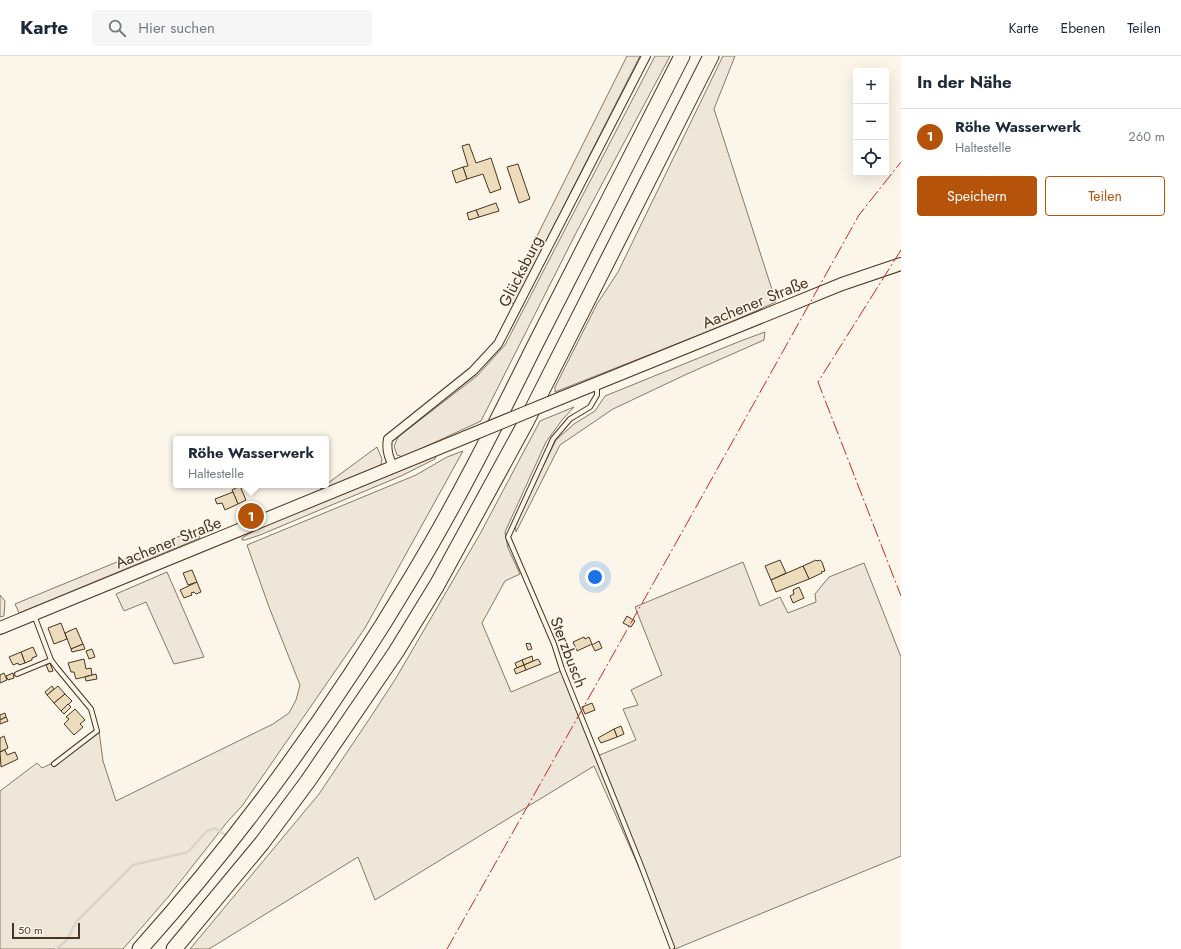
<!DOCTYPE html>
<html lang="de">
<meta charset="utf-8">
<style>
:root{--surface:#fff;--page:#f6f6f7;--text:#1f2937;--muted:#747a83;--line:#e0e1e3;--accent:#b45309}
body{margin:0;font-family:Jost,sans-serif;background:var(--page);color:var(--text)}
.controls{position:absolute;right:12px;top:12px;display:grid;overflow:hidden;border-radius:4px;box-shadow:0 4px 16px #0002}
.controls button{width:36px;height:36px;display:grid;place-items:center;padding:0;border:0;border-bottom:1px solid var(--line);background:var(--surface);color:var(--text);font:20px sans-serif}
.scale{position:absolute;left:12px;bottom:10px;width:68px;box-sizing:border-box;padding-left:4px;border:2px solid #4a3520;border-top:0;font-size:11px;line-height:14px;white-space:nowrap;color:#4a3520;-webkit-text-stroke:3px #fbf6e9;paint-order:stroke}
.you{position:absolute;left:595px;top:521px;width:14px;height:14px;margin:-10px;border:3px solid #fff;border-radius:50%;background:#1a73e8;box-shadow:0 0 0 6px #1a73e833}
.badge{display:grid;place-items:center;width:26px;height:26px;border-radius:50%;background:var(--accent);color:#fff;font-size:13px;font-weight:700}
.pin{position:absolute;translate:-50% -50%;border:2px solid #fff;box-shadow:0 1px 4px #0006}
.popup{position:absolute;left:173px;top:380px;width:156px;height:52px;box-sizing:border-box;display:grid;place-content:center;border-radius:4px;background:var(--surface);filter:drop-shadow(0 1px 3px #0005);font-size:13px;white-space:nowrap;color:var(--muted)}
.popup b{font-size:15px;color:var(--text)}
.popup::after{content:'';position:absolute;left:50%;top:100%;margin-left:-8px;border:8px solid transparent;border-top-color:var(--surface)}
.list{margin:0;padding:0;list-style:none}
h2{display:flex;justify-content:space-between;align-items:center;height:52px;margin:0;padding:0 16px;font-size:17px}
h2 small{font-size:13px;font-weight:400;color:var(--muted)}
.list li{display:grid;grid-template-columns:26px 1fr auto;gap:12px;align-items:center;box-sizing:border-box;height:56px;padding:0 16px;border-top:1px solid var(--line)}
.list b{display:block;font-size:15px;white-space:nowrap}
.list p{margin:0;font-size:13px;white-space:nowrap;color:var(--muted)}
.list em{font-size:13px;font-style:normal;color:var(--muted)}
.actions{display:flex;gap:8px;padding:12px 16px}
.actions a{flex:1;padding:9px 0;border:1px solid var(--accent);border-radius:4px;text-align:center;font-size:14px;color:var(--accent)}
.actions .main{background:var(--accent);color:#fff}
.icon{flex:none;width:22px;height:22px;fill:none;stroke:currentColor;stroke-width:2;stroke-linecap:round;stroke-linejoin:round}
.map{position:relative;flex:none;width:901px;height:893px;overflow:hidden}
header{display:flex;align-items:center;gap:24px;box-sizing:border-box;height:56px;padding:0 20px;background:var(--surface);border-bottom:1px solid var(--line)}
header strong{font-size:19px}
nav{display:flex;gap:22px;margin-inline-start:auto;font-size:14px}
.search{width:280px;height:36px;background:var(--page);display:flex;align-items:center;gap:10px;box-sizing:border-box;padding:0 14px;border-radius:4px;color:var(--muted);font-size:15px}
main{display:flex}
aside{flex:1;background:var(--surface)}
.map>svg:first-child{display:block}
.green{fill:#ede6d9;stroke:#887966}
.lines{fill:none;stroke-linecap:round;stroke-linejoin:round}
.stream{stroke:#dcd4c6;stroke-width:2.5}
.building{fill:#ecdcbc;stroke:#4a3520}
.service-casing{stroke:#4a3520;stroke-width:6}
.minor-casing{stroke:#4a3520;stroke-width:10}
.secondary-casing{stroke:#4a3520;stroke-width:14}
.motorway-casing{stroke:#4a3520;stroke-width:17}
.service{stroke:#fbf6e9;stroke-width:4}
.minor{stroke:#fbf6e9;stroke-width:8}
.secondary{stroke:#fbf6e9;stroke-width:12}
.motorway{stroke:#fbf6e9;stroke-width:15}
.secondary-bridge-casing{stroke:#4a3520;stroke-width:14;stroke-linecap:butt}
.secondary-bridge{stroke:#fbf6e9;stroke-width:12}
.power{stroke:#c62828;stroke-width:1;stroke-dasharray:14 3 2 3;stroke-linecap:butt}
.labels{text-anchor:middle;stroke-width:3;stroke-linejoin:round;paint-order:stroke}
.street-label{font-size:16px;fill:#4a3520;stroke:#fbf6e9}
</style>
<header>
<strong>Karte</strong>
<div class="search"><svg class="icon" aria-label="search" viewBox="0 0 24 24"><circle cx="10" cy="10" r="6"/><path d="M15 15l6 6"/></svg>Hier suchen</div>
<nav><a>Karte</a><a>Ebenen</a><a>Teilen</a></nav>
</header>
<main>
<div class="map">
<svg width="901" height="893" viewBox="0 0 901 893">
<rect width="100%" height="100%" fill="#fbf6e9"/>
<g class="green">
<path d="M627,0H640L514,248L505,244Z"/>
<path d="M655,0H670L576,177L481,365L403,401L397,399L394,390L398,381L477,320L505,289Z"/>
<path d="M723,0H735L714,53L776,246L722,270L555,336V331L597,248L618,216Z"/>
<path d="M765,276L764,284L687,318L613,353L560,389L516,476L515,467L556,384L574,368L595,355L605,340L743,284Z"/>
<path d="M574,351L562,364L546,386L505,476L508,492L520,518L505,525L482,567L511,636L561,615L595,701L636,684L623,653L638,649L631,634L662,619L635,551L743,506L760,550L780,541L788,557L816,546L815,538L829,521L864,507L901,601V800L675,893L594,710L375,844L358,801L209,893H190L319,738L372,659L396,622L480,478L540,365Z"/>
<path d="M377,391L382,403L381,409L323,433H320Z"/>
<path d="M463,395L365,572L242,750L228,765L169,840L123,893H0V735L37,707L42,712L61,703L76,690L99,675L103,705L116,745L273,668L289,657L296,644L300,629L269,551L247,489L416,419L447,401Z"/>
<path d="M436,400L435,403L401,420L260,479L245,484H242V482L257,473Z"/>
<path d="M197,473L200,482L19,557L15,548Z"/>
<path d="M167,516L204,601L174,608L146,546L124,555L116,538Z"/>
<path d="M0,539L5,545L4,560L0,561Z"/>
</g>
<g class="lines">
<path class="stream" d="M56,893L67,884L76,866L133,809L188,796L207,775L215,772L227,780"/>
</g>
<g class="building">
<path d="M469,88L476,107L491,102L501,133L490,137L483,118L467,123L463,111L468,110L462,90Z"/>
<path d="M518,108L530,143L519,147L507,111Z"/>
<path d="M463,111L467,123L456,127L452,115Z"/>
<path d="M496,147L499,155L479,161L476,154Z"/>
<path d="M476,154L479,161L469,164L467,157Z"/>
<path d="M240,430L246,444L238,448L232,434Z"/>
<path d="M233,436L238,448L225,454L222,447L217,448L215,443Z"/>
<path d="M780,504L786,517L771,524L765,510Z"/>
<path d="M816,504L817,505L820,504L822,506L825,515L821,516L822,517L809,523L803,510Z"/>
<path d="M803,510L809,523L776,536L771,524Z"/>
<path d="M192,514L197,526L188,529L183,517Z"/>
<path d="M197,526L201,536L196,538L194,536L191,537L192,539L184,542L180,534Z"/>
<path d="M799,531L804,542L793,547L790,540L794,538L793,534Z"/>
<path d="M627,560L635,565L631,571L623,567Z"/>
<path d="M61,567L67,583L54,588L48,572Z"/>
<path d="M76,572L83,588L71,593L65,577Z"/>
<path d="M584,581L585,583L589,581L592,588L577,595L573,586Z"/>
<path d="M599,585L602,592L595,595L592,589Z"/>
<path d="M527,587L528,588L530,587L532,593L528,594L526,588Z"/>
<path d="M83,588L85,593L72,596L71,593Z"/>
<path d="M33,591L37,600L32,602V604L25,607L21,596Z"/>
<path d="M92,593L95,601L89,603L86,595Z"/>
<path d="M21,596L25,607L19,609L18,607L13,609L9,601Z"/>
<path d="M532,600L533,605L524,609L522,604Z"/>
<path d="M84,603L86,613L91,612L92,619L76,623L74,616H71L68,607Z"/>
<path d="M538,603L541,608L526,614L524,609Z"/>
<path d="M522,604L524,609L517,612L515,607Z"/>
<path d="M50,607L53,615L49,616L46,609Z"/>
<path d="M524,609L526,614L516,618L514,613Z"/>
<path d="M4,617L7,624L0,627V619Z"/>
<path d="M13,617L14,622L8,624L6,620Z"/>
<path d="M96,618L97,623L86,625L85,621Z"/>
<path d="M52,630L54,633L47,639L45,636Z"/>
<path d="M58,630L65,638L54,647L47,639Z"/>
<path d="M65,638L72,645L61,655L54,647Z"/>
<path d="M592,647L595,654L585,658L582,651Z"/>
<path d="M68,648L71,651L64,658L61,655Z"/>
<path d="M75,653L85,664L80,668L83,671L74,679L64,668L69,663L66,661Z"/>
<path d="M5,657L6,661L0,664V659Z"/>
<path d="M6,661L8,665L0,668V664Z"/>
<path d="M621,670L624,678L617,681L614,673Z"/>
<path d="M614,673L617,681L601,687L598,682Z"/>
<path d="M4,680L8,692L0,696V682Z"/>
<path d="M5,694L7,699L15,696L18,703L1,711L0,696Z"/>
</g>
<g class="lines">
<g class="service-casing">
<g id="service">
<path d="M597,329V339L590,351L570,363L553,383L508,481L554,588L562,613L640,807L672,891"/>
<path d="M34,559L51,604L57,612L91,653L97,675L54,708"/>
<path d="M17,618L51,604"/>
</g>
</g>
<g class="minor-casing">
<path id="minor" d="M393,411C389,401 386,394 388,383L473,315L498,288L646,0"/>
</g>
<g class="secondary-casing">
<g id="secondary">
<path d="M561,342L842,228L901,208"/>
<path d="M0,572L466,381"/>
</g>
</g>
<g class="motorway-casing">
<g id="motorway">
<path d="M140,893C243,778 334,652 413,519C457,446 496,368 534,291C583,194 633,97 682,0"/>
<path d="M174,893L262,787L308,725L396,596L437,529L525,368L711,0"/>
</g>
</g>
<use href="#service" class="service"/>
<use href="#minor" class="minor"/>
<use href="#secondary" class="secondary"/>
<use href="#motorway" class="motorway"/>
<g class="secondary-bridge-casing">
<path id="secondary-bridge" d="M466,381L561,342"/>
</g>
<use href="#secondary-bridge" class="secondary-bridge"/>
<g class="power">
<path d="M901,194L818,326L901,540"/>
<path d="M447,893L667,503L859,159L901,106"/>
</g>
</g>
<g class="labels">
<g class="street-label">
<text transform="translate(520 215) rotate(-63)" y="6">Glücksburg</text>
<text transform="translate(755 246) rotate(-22)" y="6">Aachener Straße</text>
<text transform="translate(168 486) rotate(-22)" y="6">Aachener Straße</text>
<text transform="translate(569 596) rotate(69)" y="6">Sterzbusch</text>
</g>
</g>
</svg>
<div class="controls">
<button>+</button>
<button>−</button>
<button><svg class="icon" aria-label="locate" viewBox="0 0 24 24"><circle cx="12" cy="12" r="6"/><path d="M12 2v4M12 18v4M2 12h4M18 12h4"/></svg></button>
</div>
<div class="scale">50 m</div>
<div class="you"></div>
<div class="pin badge" style="left:251px;top:460px">1</div>
<div class="popup"><b>Röhe Wasserwerk</b>Haltestelle</div>
</div>
<aside>
<h2>In der Nähe<small></small></h2>
<ul class="list">
<li><span class="badge">1</span><div><b>Röhe Wasserwerk</b><p>Haltestelle</p></div><em>260 m</em></li>
</ul>
<div class="actions"><a class="main">Speichern</a><a>Teilen</a></div>
</aside>
</main>
